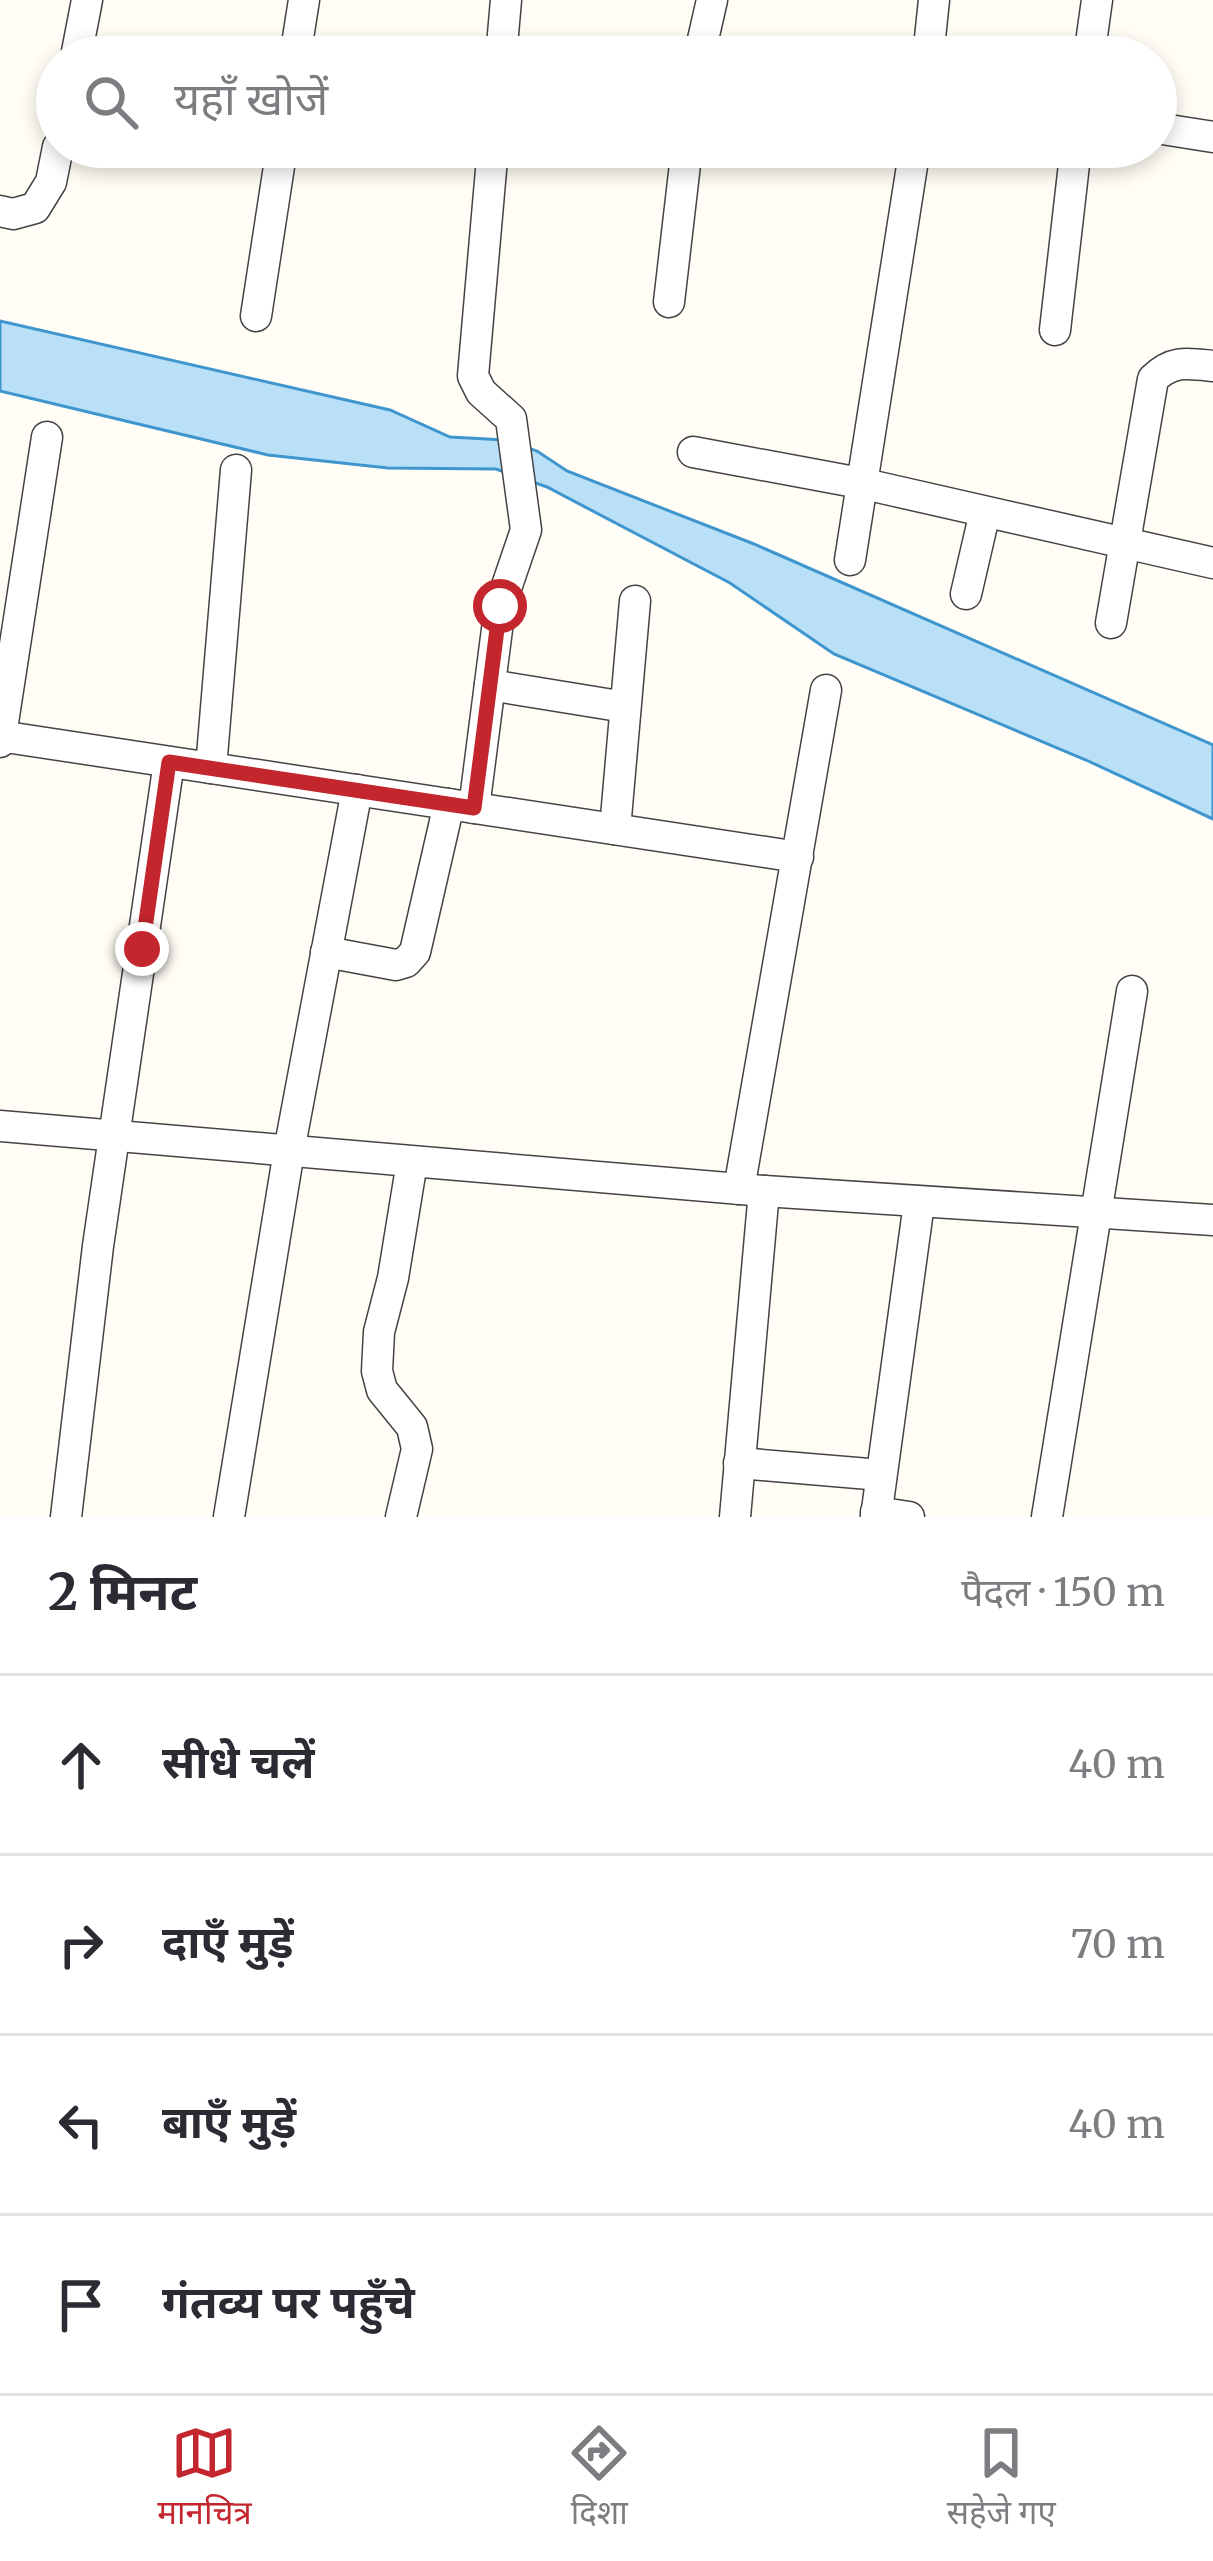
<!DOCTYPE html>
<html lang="hi">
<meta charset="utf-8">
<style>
:root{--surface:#fff;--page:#f7f7f7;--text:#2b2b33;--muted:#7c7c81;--line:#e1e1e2;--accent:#c4262e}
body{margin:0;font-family:Merriweather,"Noto Sans Devanagari",serif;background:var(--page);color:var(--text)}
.stop{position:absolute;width:36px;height:36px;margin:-27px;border:9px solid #c4262e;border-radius:50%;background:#fff}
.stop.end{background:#c4262e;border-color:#fff;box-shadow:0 3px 12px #0008}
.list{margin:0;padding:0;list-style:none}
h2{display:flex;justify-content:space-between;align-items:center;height:156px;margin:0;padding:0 48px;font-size:51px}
h2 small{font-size:39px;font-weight:400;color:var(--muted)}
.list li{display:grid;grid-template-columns:78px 1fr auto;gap:36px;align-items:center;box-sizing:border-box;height:180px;padding:0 48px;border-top:3px solid var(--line)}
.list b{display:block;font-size:45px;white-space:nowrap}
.list em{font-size:39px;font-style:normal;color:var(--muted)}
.icon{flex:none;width:66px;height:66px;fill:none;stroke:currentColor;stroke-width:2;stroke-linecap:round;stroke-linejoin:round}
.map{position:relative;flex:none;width:1213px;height:1517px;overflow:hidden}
.search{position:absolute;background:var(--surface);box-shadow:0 6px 18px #0003;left:36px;right:36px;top:36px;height:132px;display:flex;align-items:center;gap:30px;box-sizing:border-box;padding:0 42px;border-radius:66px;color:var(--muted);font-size:45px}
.sheet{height:876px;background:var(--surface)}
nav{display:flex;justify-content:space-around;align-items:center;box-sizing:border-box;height:168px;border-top:3px solid var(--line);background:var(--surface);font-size:33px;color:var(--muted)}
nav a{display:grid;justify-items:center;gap:6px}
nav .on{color:var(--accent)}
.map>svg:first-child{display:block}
.water{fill:#b9e0f7;stroke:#3f96cf;stroke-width:3}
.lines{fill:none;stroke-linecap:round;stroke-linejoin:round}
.street-casing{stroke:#444;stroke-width:33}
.street{stroke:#fff;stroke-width:30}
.route{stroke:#c4262e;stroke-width:15}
</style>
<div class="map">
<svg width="1213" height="1517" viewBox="0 0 1213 1517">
<rect width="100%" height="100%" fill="#fffdf5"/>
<path class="water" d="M0,321L390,410L450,437L505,440L537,451L567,471L754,544L1213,745V819L1086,760L834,654L730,583L547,487L496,469L388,468L268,455L0,391Z"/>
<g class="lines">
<g class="street-casing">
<g id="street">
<path d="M76,57L87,0"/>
<path d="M295,57L304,0"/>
<path d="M501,57L506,0"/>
<path d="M699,57L712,0"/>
<path d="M928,57L934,0"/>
<path d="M1089,57L1097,0"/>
<path d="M1156,128L1213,137"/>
<path d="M0,211L13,214L35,208L51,182L58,147"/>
<path d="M669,302L687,147"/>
<path d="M256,316L282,147"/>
<path d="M1055,330L1076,147"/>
<path d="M693,452L860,483L1213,563"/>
<path d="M850,560L915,147"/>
<path d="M966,594L985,512"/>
<path d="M1111,623L1153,379C1172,360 1187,363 1213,366"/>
<path d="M490,685L625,707"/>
<path d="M0,736L798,857"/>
<path d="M0,742L47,437"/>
<path d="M211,768L236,470"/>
<path d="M474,808L500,606L526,530L511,419L481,392L473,376L493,147"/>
<path d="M615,829L635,601"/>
<path d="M326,952L396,965L406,962L415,952L449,804"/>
<path d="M0,1126L764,1191L1213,1220"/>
<path d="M739,1189L826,690"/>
<path d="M739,1463L881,1475"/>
<path d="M876,1512L909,1517"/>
<path d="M66,1517L98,1246L169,762"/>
<path d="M229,1517L289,1151L357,790"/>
<path d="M401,1517L417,1449L412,1427L382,1390L377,1371L379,1332L393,1278L412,1162"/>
<path d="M735,1517L764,1191"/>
<path d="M876,1517L919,1203"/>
<path d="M1047,1517L1132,991"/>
</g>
</g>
<use href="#street" class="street"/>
</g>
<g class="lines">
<path class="route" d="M142,949L169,762L474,808L500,606"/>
</g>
</svg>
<div class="stop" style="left:500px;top:606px"></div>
<div class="stop end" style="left:142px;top:949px"></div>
<div class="search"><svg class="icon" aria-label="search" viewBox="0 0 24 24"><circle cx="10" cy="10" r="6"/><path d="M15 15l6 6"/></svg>यहाँ खोजें</div>
</div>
<section class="sheet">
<h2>2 मिनट<small>पैदल · 150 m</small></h2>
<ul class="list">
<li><svg class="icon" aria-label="ahead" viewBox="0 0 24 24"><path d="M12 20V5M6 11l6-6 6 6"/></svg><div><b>सीधे चलें</b></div><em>40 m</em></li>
<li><svg class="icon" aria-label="right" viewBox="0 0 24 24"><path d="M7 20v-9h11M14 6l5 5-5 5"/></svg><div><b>दाएँ मुड़ें</b></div><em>70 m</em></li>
<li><svg class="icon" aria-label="left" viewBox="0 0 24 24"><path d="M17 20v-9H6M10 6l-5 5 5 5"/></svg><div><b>बाएँ मुड़ें</b></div><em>40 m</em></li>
<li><svg class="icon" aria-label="arrive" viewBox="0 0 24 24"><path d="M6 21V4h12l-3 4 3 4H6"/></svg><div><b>गंतव्य पर पहुँचे</b></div></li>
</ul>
</section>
<nav>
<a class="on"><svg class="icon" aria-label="map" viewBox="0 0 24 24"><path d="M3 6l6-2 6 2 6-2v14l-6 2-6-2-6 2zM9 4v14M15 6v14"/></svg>मानचित्र</a>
<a><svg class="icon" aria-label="directions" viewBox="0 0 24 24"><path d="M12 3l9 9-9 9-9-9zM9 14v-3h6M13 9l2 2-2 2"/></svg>दिशा</a>
<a><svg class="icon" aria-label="saved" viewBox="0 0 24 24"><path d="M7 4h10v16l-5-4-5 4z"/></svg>सहेजे गए</a>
</nav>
